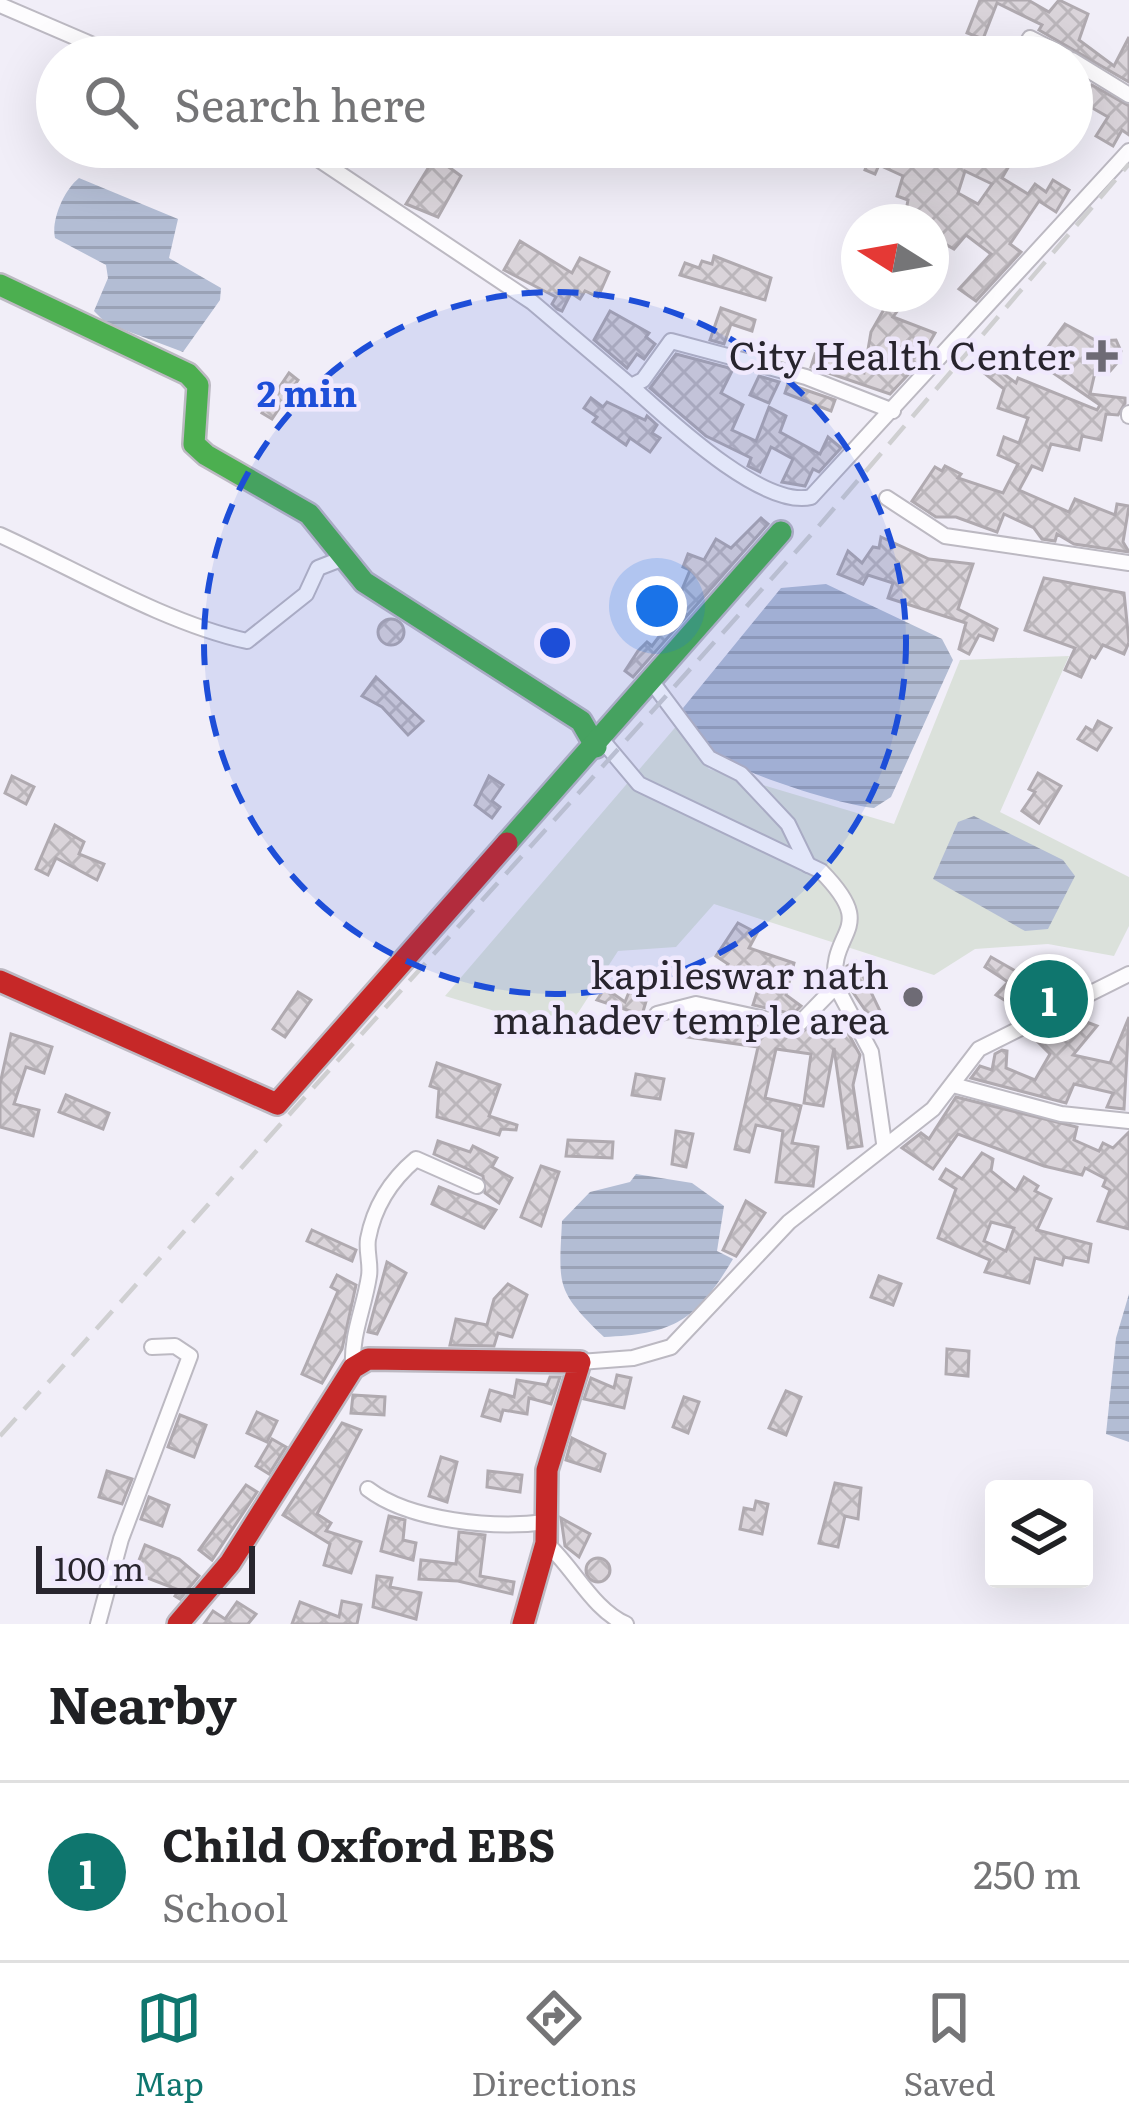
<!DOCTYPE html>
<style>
:root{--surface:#fff;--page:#f6f6f6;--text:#202124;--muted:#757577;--line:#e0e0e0;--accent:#0f766e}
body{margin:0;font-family:Literata,serif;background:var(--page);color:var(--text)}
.controls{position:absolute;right:36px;bottom:36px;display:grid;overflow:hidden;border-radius:12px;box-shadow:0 12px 48px #0002}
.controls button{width:108px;height:108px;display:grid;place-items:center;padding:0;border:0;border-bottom:3px solid var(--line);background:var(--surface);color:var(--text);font:60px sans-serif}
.compass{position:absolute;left:841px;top:204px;width:108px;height:108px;border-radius:50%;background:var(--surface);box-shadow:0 12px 48px #0002;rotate:281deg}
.scale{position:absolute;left:36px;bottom:30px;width:219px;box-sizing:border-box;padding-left:12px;border:6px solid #28252e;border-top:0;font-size:33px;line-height:42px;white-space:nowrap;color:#28252e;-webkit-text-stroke:9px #f0e9fd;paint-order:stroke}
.you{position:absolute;left:657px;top:606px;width:42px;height:42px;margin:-30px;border:9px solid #fff;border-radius:50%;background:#1a73e8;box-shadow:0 0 0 18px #1a73e833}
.badge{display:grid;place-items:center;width:78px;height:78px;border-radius:50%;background:var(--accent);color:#fff;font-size:39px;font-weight:700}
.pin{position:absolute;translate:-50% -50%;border:6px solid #fff;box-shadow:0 3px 12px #0006}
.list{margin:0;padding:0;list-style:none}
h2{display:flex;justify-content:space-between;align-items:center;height:156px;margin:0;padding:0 48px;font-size:51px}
h2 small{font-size:39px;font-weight:400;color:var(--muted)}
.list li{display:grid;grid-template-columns:78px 1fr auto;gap:36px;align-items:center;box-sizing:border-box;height:180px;padding:0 48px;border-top:3px solid var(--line)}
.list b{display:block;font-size:45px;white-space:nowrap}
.list p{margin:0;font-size:39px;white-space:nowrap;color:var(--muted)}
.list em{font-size:39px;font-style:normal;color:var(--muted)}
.icon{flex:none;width:66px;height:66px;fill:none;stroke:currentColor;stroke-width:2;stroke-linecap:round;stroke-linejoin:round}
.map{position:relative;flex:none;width:1129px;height:1624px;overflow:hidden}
.search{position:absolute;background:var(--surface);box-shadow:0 12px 48px #0002;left:36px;right:36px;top:36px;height:132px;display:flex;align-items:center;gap:30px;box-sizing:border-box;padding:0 42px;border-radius:66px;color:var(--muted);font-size:45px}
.sheet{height:336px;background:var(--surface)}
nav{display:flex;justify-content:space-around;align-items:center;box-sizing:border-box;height:168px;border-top:3px solid var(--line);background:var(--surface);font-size:33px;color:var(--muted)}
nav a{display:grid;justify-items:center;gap:6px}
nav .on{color:var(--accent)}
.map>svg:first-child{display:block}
.grass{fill:#dbe1db}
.water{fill:url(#water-rules)}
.building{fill:url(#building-cross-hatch);stroke:#b0aab0;stroke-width:3;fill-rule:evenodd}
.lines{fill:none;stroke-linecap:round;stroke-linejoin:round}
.street-casing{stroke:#bcb9c2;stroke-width:18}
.fast-casing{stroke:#bcb9c2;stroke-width:26}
.jam-casing{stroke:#bcb9c2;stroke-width:26}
.street{stroke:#fdfcfe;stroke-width:14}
.fast{stroke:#4caf50;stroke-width:21}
.jam{stroke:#c62828;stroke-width:21}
.rail{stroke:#cfcfd1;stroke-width:4.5;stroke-dasharray:24 12;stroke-linecap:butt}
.ring{fill:none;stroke:#1d4ed8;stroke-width:6;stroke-dasharray:21 15}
.poi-dot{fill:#6e6b75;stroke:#f0e9fd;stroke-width:4.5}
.labels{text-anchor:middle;stroke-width:9;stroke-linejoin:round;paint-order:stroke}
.poi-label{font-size:39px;fill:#28252e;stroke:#f0e9fd;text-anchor:end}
.centre{fill:#1d4ed8;stroke:#f0e9fd;stroke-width:6}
.ring-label{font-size:36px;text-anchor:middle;font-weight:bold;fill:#1d4ed8;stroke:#f0e9fd;stroke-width:9;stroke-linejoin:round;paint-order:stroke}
</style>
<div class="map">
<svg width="1129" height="1624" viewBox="0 0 1129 1624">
<defs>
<pattern id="water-rules" width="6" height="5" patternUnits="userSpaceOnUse" patternTransform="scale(3)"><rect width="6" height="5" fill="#b3bdd4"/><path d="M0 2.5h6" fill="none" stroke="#9aa2b6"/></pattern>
<pattern id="building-cross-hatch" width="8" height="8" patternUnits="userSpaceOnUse" patternTransform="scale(3)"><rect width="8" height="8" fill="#dad4da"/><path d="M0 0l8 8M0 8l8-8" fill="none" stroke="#bbb6bb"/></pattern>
</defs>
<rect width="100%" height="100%" fill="#f1eef8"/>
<path class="grass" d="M1069,656L1000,812L1129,877V926L1114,956L1048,944L975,949L934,975L714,904L676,947L618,951L576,1016L508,1015L445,996L679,723L709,769L894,824L960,660Z"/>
<g class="water">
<path d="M79,178L178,219L169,258L221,288L220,300L183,352L106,323L94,311L108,278L106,265L55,238C51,220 64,190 79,178Z"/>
<path d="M826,584L942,639L953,660L891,797L874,808C841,805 729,770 706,748C694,737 689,723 683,708L781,588Z"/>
<path d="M974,816L1063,860L1075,876L1048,929L1025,931L933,879L958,822Z"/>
<path d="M636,1174L692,1183L724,1206L717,1251L733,1259C696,1321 674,1334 604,1337C555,1290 559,1286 562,1221L590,1192L630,1182Z"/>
<path d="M1129,1294V1442L1106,1434L1116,1338Z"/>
</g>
<g class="building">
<path d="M980,0H1028L1049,12L1059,0L1088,14L1079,40L1114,66L1129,37V82L1039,30L1042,25L997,3L983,39L967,33Z"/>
<path d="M1092,85L1129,106V135L1122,130L1113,146L1096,136L1108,117L1082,102Z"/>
<path d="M874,147H965L966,159L976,164L988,147H1020L1002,178L1028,194L1035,184L1046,192L1053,180L1069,190L1056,212L1039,201L1010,244L1021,252L976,301L959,289L991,254L966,235L954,249L931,236V222H904L908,200L897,196L903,176L879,165L875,174L865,170ZM965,171L992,184L978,204L958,193Z"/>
<path d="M435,157L461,176L438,217L406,204Z"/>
<path d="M520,241L572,273L580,258L609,272L598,297L585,291L580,299L571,293L562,311L557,309L552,304L556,297L504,270Z"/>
<path d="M714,256L771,278L765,300L680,275L685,263L699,268L702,261L712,264Z"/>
<path d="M887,304L898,310L893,317L935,333L916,366L890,394L811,367L815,354L864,373L871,332Z"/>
<path d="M721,308L755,320L752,331L731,324L724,344L710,340Z"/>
<path d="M610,311L649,333L646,337L655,344L644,359L637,354L627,368L594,340Z"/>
<path d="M1065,324L1097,341L1116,340L1121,351L1117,363L1110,371L1096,368L1090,394L1125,398V403L1118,415L1106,414L1101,440L1082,436L1079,450L1051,444L1042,470L1032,466L1019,490L1069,512L1075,499L1115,515L1117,504L1129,506L1123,542L1129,552L1074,544L1057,534L1055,541L1042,539L1034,528L1004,514L997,532L956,517H936L912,501L935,467L942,471L945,466L961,474L958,478L1003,493L1018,464L998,455L1004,437L1019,443L1028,418L998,408L1004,389L984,373L990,364L1016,383L1018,378L1097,410L1100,405L1037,362Z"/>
<path d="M676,354L733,369L721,393L743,405L732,430L756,441L769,407L786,416L780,432L820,454L828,437L841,448L819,472L813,469L805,486L782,482L793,459L771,447L760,472L748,466L751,458L706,436L650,388Z"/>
<path d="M289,373L298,380L272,419L262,413Z"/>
<path d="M759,376L779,382L769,403L750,395Z"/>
<path d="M788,384L835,400L831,411L785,393Z"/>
<path d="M591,398L603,407L607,402L645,420L647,416L657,425L652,433L660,438L650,452L630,438L626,445L593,422L597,417L584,408Z"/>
<path d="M761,518L768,524L633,677L625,671L638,651L647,642L652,646L667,626L690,570L683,567L688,554L704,560L716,539L731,548Z"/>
<path d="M881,537L929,559L973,564L958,609L997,629L993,640L979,635L969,654L959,649L966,623L888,598L893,583L868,575L863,584L838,574L848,551L862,563L873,547L879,548Z"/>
<path d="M1044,578L1124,593L1129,642L1124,654L1103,645L1095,658L1091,656L1081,677L1065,670L1075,648L1025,630Z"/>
<circle cx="391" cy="632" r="13"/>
<path d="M376,677L423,721L408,735L382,707L362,696Z"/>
<path d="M1098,721L1111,728L1097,750L1078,739L1086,727L1093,731Z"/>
<path d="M1038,773L1061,786L1039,823L1022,811L1035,792L1029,789Z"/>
<path d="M12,776L34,787L26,804L5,793Z"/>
<path d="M489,776L503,785L492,801L500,807L492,818L475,805Z"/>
<path d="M55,825L84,842L79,854L104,864L97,880L56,858L48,875L36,869Z"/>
<path d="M738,923L757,933L749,948L794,963L786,995L801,1006L793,1014L753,1005L759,986L726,968L728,964L716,956Z"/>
<path d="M991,957L1026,977L1032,968L1049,982L1026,1013L996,995L1008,982L985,967Z"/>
<path d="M856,961L882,1015L872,1020L848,985L847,966Z"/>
<path d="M605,988L625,1002L629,992L647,998L642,1015L597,1000Z"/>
<path d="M298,992L311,1000L285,1037L273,1029Z"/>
<path d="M824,1015L840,1018L839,1029L847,1031L860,1055L853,1085L862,1146L848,1148L834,1048L823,1106L804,1103L811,1054L776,1049L765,1098L801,1106L792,1143L818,1147L813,1186L776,1182L783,1131L756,1125L749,1152L735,1149L758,1047L687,1037L692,1017L796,1037Z"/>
<path d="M1071,1016L1097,1026L1073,1055L1110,1063L1129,1017L1124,1109L1107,1107L1113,1093L1074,1084L1066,1103L971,1078L980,1066L992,1070L995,1054L1002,1050L1007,1051L1006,1068L1035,1080L1050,1054L1036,1040L1051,1025L1058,1032Z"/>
<path d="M11,1034L52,1047L44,1073L26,1067L14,1104L39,1110L33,1136L0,1127V1084Z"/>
<path d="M437,1063L500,1085L489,1116L517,1125L516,1130L501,1129L499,1135L437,1117L439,1089L430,1086Z"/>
<path d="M636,1074L664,1079L660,1099L632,1095Z"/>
<path d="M66,1095L109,1113L103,1129L59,1112Z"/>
<path d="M956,1097L1077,1127L1074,1140L1099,1151L1103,1143L1113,1148L1129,1132V1229L1098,1221L1110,1190L1103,1186L1106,1179L1085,1168L1082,1175L1044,1166L958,1134L933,1169L902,1148L921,1133L929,1139Z"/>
<path d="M676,1131L693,1134L686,1167L672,1164Z"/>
<path d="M568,1140L613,1142L612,1158L566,1156Z"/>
<path d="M438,1141L470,1152L473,1146L497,1158L492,1167L512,1178L499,1203L485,1193L483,1176L434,1154Z"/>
<path d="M982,1153L993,1159L991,1171L1016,1191L1024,1177L1038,1186L1035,1191L1051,1199L1037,1230L1091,1244L1088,1262L1064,1257L1062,1265L1035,1258L1029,1283L985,1272L990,1260L938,1238L956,1189L940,1179L946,1169L962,1179ZM991,1222L1014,1228L1006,1251L984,1241Z"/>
<path d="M541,1166L559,1172L541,1226L521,1217Z"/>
<path d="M439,1187L496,1210L484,1228L432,1204Z"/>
<path d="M746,1201L765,1213L736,1256L723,1250Z"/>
<path d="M312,1230L356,1250L352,1261L307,1241Z"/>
<path d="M387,1262L406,1273L377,1334L368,1332Z"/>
<path d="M337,1275L356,1285L342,1349L322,1383L302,1374L338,1291L331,1287Z"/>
<path d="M879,1276L901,1284L893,1305L871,1297Z"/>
<path d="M508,1284L527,1295L512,1337L498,1333L494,1346L450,1345L456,1319L487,1325L494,1299Z"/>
<path d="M947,1349L969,1351L968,1376L946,1374Z"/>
<path d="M617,1375L631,1378L624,1408L584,1399L591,1378L614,1388Z"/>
<path d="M550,1377H560L551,1404L529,1398L527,1414L503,1410L500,1421L482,1416L490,1390L514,1397L517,1380L547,1385Z"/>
<path d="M786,1391L801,1397L786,1435L769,1428Z"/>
<path d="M353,1395L385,1397L384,1415L351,1413Z"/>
<path d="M684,1397L699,1402L688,1433L673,1427Z"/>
<path d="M257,1412L277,1421L267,1442L247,1433Z"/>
<path d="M180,1415L206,1425L194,1457L168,1447Z"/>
<path d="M342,1423L361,1430L317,1514L331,1523L326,1531L361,1542L351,1573L324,1565L330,1544L283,1515Z"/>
<path d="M572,1438L605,1454L600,1471L566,1460Z"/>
<path d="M272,1439L286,1447L269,1474L256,1466Z"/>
<path d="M441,1457L457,1462L447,1502L429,1496Z"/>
<path d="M107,1471L132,1479L122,1504L99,1497Z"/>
<path d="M488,1471L522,1475L520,1492L487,1487Z"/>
<path d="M835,1483L861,1488L858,1519L845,1516L838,1547L819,1543Z"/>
<path d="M246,1485L257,1492L212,1560L199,1550Z"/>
<path d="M149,1497L169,1505L162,1526L141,1519Z"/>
<path d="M756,1501L768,1504L762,1534L740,1529L744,1508L754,1510Z"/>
<path d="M389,1516L405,1520L403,1540L416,1543L413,1560L381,1551Z"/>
<path d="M561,1518L590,1534L579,1557L565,1546Z"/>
<path d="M459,1532L485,1535L480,1576L514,1582L512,1594L458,1581L419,1579L421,1560L456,1564Z"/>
<path d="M145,1545L179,1559L199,1576L180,1599L175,1596L179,1590L134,1573Z"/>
<circle cx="598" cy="1570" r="12"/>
<path d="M377,1576L392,1578L390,1587L421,1593L416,1619L373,1607Z"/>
<path d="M342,1601L361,1605L357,1624H292L300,1602L339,1617Z"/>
<path d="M237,1602L256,1614L248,1624H204L213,1611L225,1619Z"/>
</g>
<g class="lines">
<g class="street-casing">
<g id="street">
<path d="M0,5L121,57"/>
<path d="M1019,57L1030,38L1067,57"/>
<path d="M1072,60L1129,95"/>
<path d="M300,147L532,302L631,386L643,380L671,341L806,377L893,411"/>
<path d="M975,153L977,147"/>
<path d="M631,386C667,418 762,509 811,497L1129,151"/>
<path d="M1129,413V416"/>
<path d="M887,498L945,536L1129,563"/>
<path d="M0,535C77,570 165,623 247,641L306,594L318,568L341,559"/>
<path d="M652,682L709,758L741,774L788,824L808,865"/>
<path d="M602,740L639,784L821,871C881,932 827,928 836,986"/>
<path d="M657,1014L696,1004L797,1026L836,986L871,1052L884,1143"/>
<path d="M953,1085L1061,1114L1129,1121"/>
<path d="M580,1362L633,1358L671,1347L789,1222L933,1109L979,1049L1129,974"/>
<path d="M353,1368C351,1334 364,1309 369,1276C371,1264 366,1251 368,1239C374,1207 391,1180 416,1159L477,1186"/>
<path d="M368,1489C410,1521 494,1529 546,1522"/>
<path d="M546,1543C574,1568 593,1610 626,1624"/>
<path d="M98,1624L121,1539L190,1356L175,1346L152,1347"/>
</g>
</g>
<g class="fast-casing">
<g id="fast">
<path d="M0,285L188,374L198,385L194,444L206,455L309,514L364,582L581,721L596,747"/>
<path d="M507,843L781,532"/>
</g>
</g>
<g class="jam-casing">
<g id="jam">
<path d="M0,981L277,1104L507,843"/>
<path d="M178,1624L230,1563L353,1368L368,1359L580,1362L547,1470L546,1543L523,1624"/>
</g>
</g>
<use href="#street" class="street"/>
<use href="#fast" class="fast"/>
<use href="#jam" class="jam"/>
<path class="rail" d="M0,1436L818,527L1129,164"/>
</g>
<circle cx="555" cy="643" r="351" fill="#1d4ed8" fill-opacity=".12"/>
<circle class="ring" cx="555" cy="643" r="351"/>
<g class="poi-dot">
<path d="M1096 338h12v12h12v12h-12v12h-12v-12h-12v-12h12z"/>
<circle cx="913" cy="997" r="12"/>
</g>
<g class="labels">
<g class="poi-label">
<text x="1075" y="370">City Health Center</text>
<text x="889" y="989">kapileswar nath<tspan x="889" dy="45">mahadev temple area</tspan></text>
</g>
</g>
<circle cx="555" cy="643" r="18" class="centre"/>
<g class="ring-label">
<text x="307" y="407">2 min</text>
</g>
</svg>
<div class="controls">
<button><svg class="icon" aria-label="layers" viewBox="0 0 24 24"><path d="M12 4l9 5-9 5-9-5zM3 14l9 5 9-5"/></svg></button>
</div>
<svg class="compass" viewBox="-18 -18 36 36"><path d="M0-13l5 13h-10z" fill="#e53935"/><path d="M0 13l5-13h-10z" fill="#757577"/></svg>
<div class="scale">100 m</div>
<div class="you"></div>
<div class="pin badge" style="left:1049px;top:999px">1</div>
<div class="search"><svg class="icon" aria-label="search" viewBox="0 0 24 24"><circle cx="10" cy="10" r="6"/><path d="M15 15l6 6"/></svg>Search here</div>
</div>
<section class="sheet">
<h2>Nearby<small></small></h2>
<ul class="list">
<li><span class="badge">1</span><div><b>Child Oxford EBS</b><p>School</p></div><em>250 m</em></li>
</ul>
</section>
<nav>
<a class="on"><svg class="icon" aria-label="map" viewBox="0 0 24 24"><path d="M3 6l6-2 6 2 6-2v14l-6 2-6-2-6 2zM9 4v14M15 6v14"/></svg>Map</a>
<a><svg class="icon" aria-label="directions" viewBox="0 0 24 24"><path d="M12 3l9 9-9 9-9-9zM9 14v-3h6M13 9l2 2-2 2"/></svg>Directions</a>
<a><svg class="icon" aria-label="saved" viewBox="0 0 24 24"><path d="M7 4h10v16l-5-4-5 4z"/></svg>Saved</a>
</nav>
